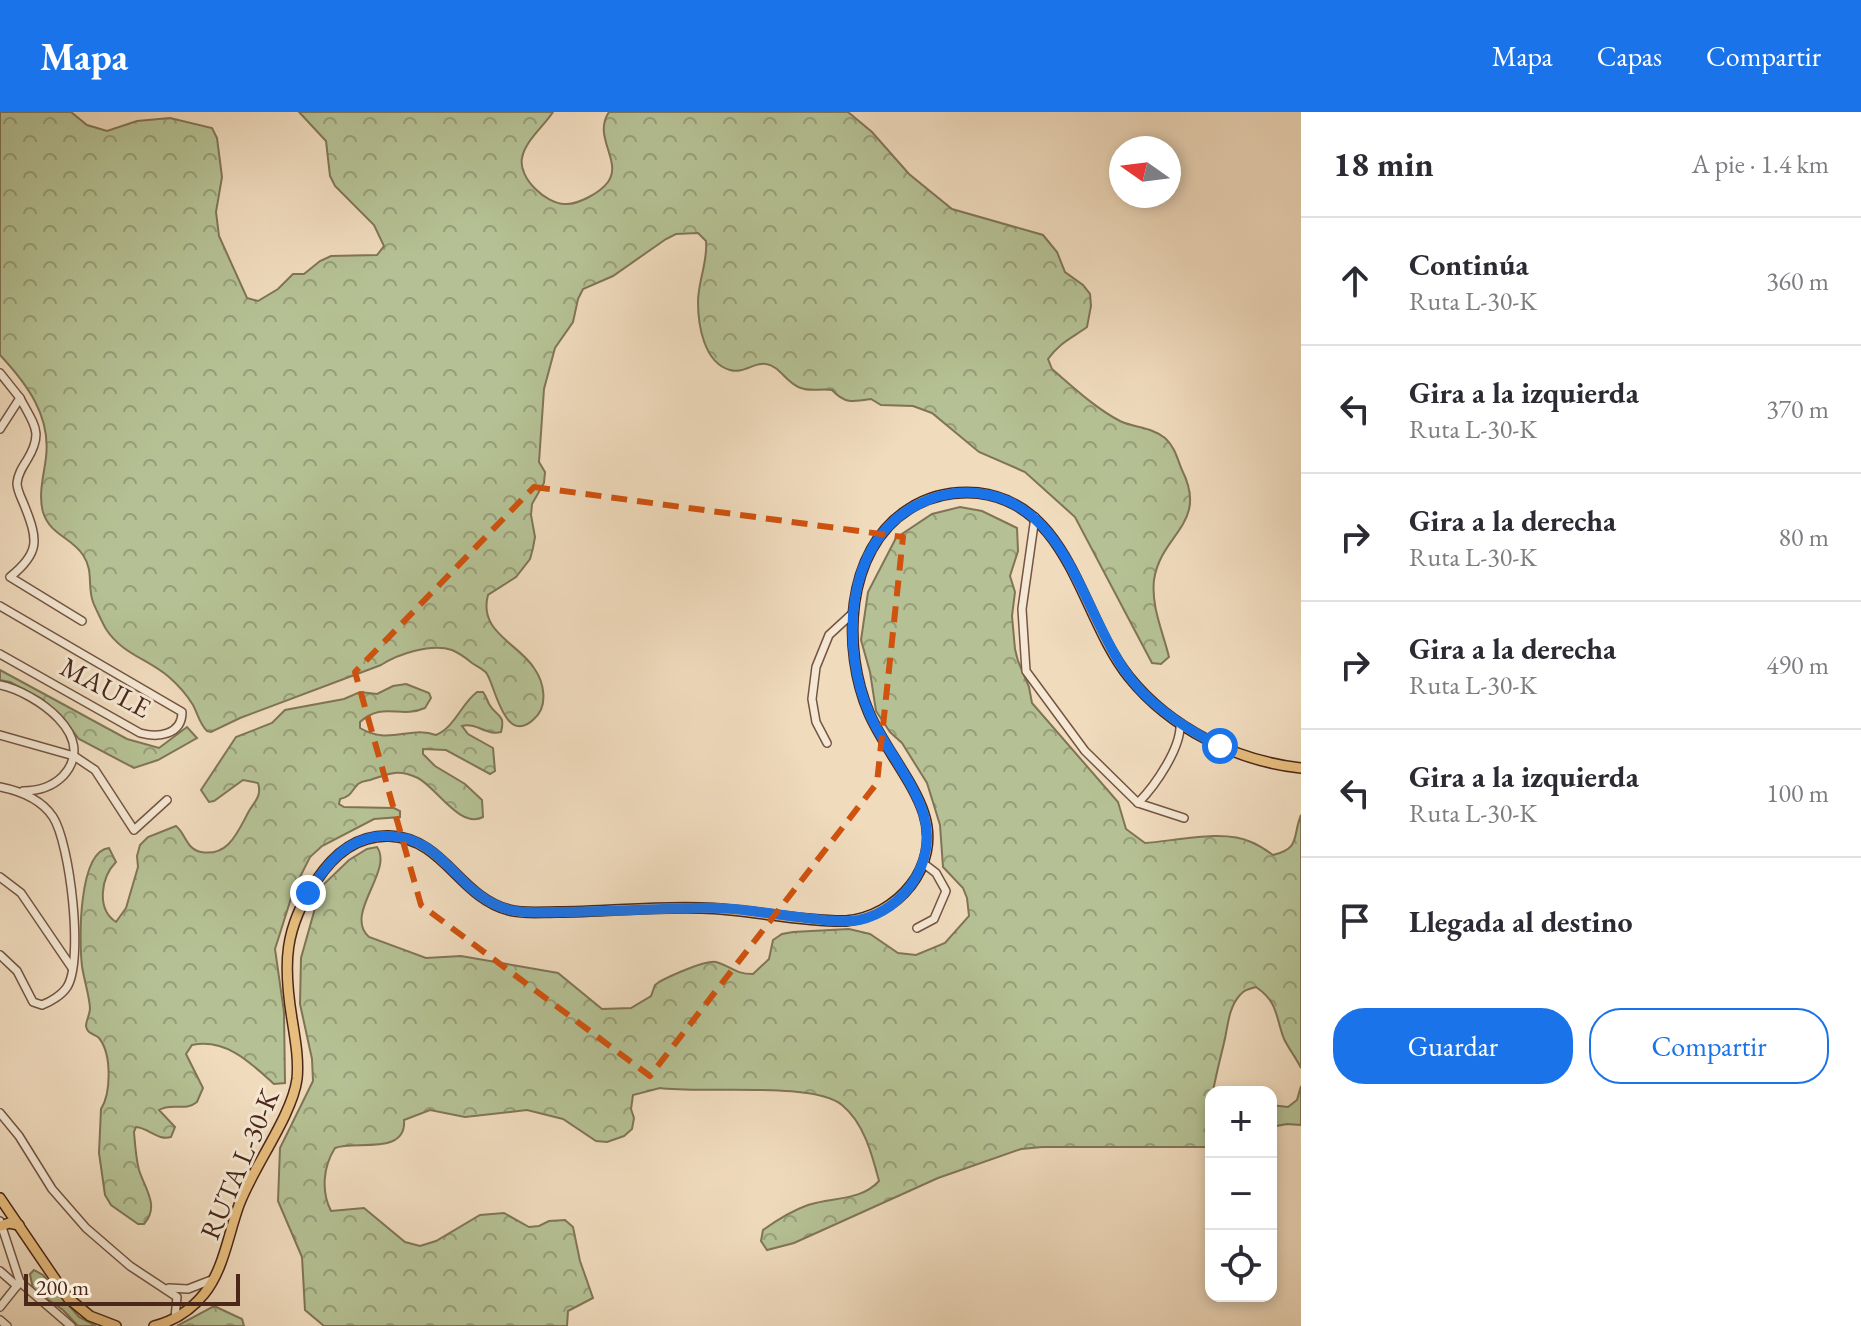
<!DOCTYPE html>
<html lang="es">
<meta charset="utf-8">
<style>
:root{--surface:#fff;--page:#f2f2f3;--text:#2b2b33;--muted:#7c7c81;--line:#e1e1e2;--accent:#1a73e8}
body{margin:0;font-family:"EB Garamond",serif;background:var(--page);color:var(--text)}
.controls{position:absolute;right:24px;bottom:24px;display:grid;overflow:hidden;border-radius:16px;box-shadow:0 4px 12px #0003}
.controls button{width:72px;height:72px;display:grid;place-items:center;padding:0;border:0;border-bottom:2px solid var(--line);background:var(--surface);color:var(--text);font:40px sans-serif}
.compass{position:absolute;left:1109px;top:24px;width:72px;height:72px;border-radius:50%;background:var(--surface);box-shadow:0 4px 12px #0003;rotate:284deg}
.scale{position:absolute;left:24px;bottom:20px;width:216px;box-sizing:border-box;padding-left:8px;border:4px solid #4a2719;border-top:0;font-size:22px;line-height:28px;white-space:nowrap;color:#4a2719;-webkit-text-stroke:6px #f5e8d4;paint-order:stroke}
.stop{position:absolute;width:24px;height:24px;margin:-18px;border:6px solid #1a73e8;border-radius:50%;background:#fff}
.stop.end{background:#1a73e8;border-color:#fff;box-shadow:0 2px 8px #0008}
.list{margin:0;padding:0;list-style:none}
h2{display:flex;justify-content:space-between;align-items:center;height:104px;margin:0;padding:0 32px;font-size:34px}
h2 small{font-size:26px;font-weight:400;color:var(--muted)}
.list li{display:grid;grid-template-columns:52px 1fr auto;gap:24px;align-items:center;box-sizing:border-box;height:128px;padding:0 32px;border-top:2px solid var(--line)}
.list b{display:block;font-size:30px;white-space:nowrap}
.list p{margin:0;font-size:26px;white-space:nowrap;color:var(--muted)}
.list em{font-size:26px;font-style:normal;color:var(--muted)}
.actions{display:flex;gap:16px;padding:24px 32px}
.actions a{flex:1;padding:18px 0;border:2px solid var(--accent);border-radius:32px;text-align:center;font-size:28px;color:var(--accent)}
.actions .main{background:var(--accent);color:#fff}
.icon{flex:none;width:44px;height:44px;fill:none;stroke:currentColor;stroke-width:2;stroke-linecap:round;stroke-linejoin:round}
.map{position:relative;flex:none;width:1301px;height:1214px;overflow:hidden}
header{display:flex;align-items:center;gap:48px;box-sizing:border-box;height:112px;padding:0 40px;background:var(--accent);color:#fff}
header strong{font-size:38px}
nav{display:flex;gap:44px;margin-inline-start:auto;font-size:28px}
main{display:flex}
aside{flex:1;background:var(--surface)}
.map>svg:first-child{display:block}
.forest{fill:url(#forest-crowns);stroke:#807456;stroke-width:2}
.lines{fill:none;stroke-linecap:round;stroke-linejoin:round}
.minor-casing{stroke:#745442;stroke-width:10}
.major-casing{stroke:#4a2719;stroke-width:12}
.minor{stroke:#f5e8d4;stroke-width:7}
.major{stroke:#e8be7e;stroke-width:9}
.route{stroke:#1a73e8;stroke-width:10}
.marked{fill:none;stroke:#d0520e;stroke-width:6;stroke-dasharray:16 10;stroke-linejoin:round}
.labels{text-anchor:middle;stroke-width:6;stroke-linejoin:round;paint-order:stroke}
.street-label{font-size:28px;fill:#4a2719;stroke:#f5e8d4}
</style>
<header>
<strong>Mapa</strong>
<nav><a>Mapa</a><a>Capas</a><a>Compartir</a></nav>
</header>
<main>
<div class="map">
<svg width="1301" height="1214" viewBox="0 0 1301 1214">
<defs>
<pattern id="forest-crowns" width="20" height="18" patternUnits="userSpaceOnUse" patternTransform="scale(2)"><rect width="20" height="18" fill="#b5c194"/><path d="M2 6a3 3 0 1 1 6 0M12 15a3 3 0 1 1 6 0" fill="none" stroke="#959d78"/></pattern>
</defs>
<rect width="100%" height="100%" fill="#f0dbbd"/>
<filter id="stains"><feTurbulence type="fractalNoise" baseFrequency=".0025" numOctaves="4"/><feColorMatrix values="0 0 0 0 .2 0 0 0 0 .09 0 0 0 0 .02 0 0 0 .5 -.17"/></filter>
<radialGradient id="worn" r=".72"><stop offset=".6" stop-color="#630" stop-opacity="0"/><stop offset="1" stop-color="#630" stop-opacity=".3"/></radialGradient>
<g class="forest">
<path d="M0,0H71L87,13L107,19L137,9L170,6L212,16L217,26L222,65L216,100L219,124L247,186L258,189L278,177L293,162H304L320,149L331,144L377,143L384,134L374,113L335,74L330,64L326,29L299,0H553C544,14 525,29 522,46C518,66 546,92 565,92C577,93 600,81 608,70C623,49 592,25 609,0H848L872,20L909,62L952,97L1043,123L1057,140L1065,160L1083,173L1090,182L1091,194L1087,215C1072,226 1059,231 1048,247L1052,257C1073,275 1095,296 1120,309C1135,316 1151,315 1165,326C1175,335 1177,346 1182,358C1209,412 1161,421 1154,468C1151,495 1163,520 1169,545L1161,552L1152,551L1075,405L1025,360L979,340L932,301L913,294L881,293L871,287C853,290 845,292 832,278C821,276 811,280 801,276C787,272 780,254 766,252C754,250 744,262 730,258C704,251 698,213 698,190C698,169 708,150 706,129L698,121L676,122L666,127L613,164L583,177L578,187L573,210L555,236L544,277L539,350L545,360L544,371L532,392L531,403L535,425L533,436L530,447L516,465L488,483C478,520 518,531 534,556C544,570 549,594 534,607C505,635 495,574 487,562C485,558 476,554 472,551C466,546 459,541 452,538C431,531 398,542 381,553L240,606L211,620L207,619C199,611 198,602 193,593C187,583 177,572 169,565C148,547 122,542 106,517C104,514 94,493 93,490C87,474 94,459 83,443C71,425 50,423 43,400C38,382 44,363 46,345C51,304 27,272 0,243Z"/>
<path d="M960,395L982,399L1017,416L1018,439L1010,464L1015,480L1012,504L1015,537L1018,549L1029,575L1032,591L1118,690L1126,717L1145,731C1175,729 1224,717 1251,730C1259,733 1266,738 1273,743C1301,736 1292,725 1301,703V956C1296,946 1289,937 1284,927C1275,904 1279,891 1256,875C1249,877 1244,878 1240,883C1228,896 1228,915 1224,931C1215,968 1207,998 1208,1035H1042L1021,1037L938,1066L794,1131L767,1138L761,1129L763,1118C777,1108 791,1099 808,1093C833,1085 861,1089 879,1069C872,1042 864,1011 842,993C813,969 701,982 660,976L633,983L631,997L634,1006L632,1017L624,1024L607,1030L596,1029L563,1007L527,998L465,1005L430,998L404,1008C407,1044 354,1028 335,1036C323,1055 321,1079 331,1099L364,1096L405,1130L420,1134L436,1129L480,1103L504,1101L529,1115L539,1114L549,1109L565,1108L573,1115L580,1149L593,1186L568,1199L567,1214H324L305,1198L302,1145L278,1089L280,1036L313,969L312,947L300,892L301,846L321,775L349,748L367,737L377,735C394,759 343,802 369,825L426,846L461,844L558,861L602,897L631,896L651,884L655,873L659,870C670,864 705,848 716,850C731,854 734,862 753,862L769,847L773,828L782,822L793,820L849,817L870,822L898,841L916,843L945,831L969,804L967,786L963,776L943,755L940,713L927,671L902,631L890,620L876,599L870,560L861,528L868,480L896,426L932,402Z"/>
<path d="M0,558L127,627L159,636L187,615L197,626L158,648L134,656L79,627L63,606L42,587L10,570L0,568Z"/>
<path d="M406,572L429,581L431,586L425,596C400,607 383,589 360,610V616C390,634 410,613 436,623C455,615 461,592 477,580H483C486,584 487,588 489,592C496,605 506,601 501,620C487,624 476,610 462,614L468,622L493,636L495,659L490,662L446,638L423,637V642L435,654L465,672L482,688L483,705C460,717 437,676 418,666C397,656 389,662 370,668C365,669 362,669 358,672C351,679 352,684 340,687L339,692L344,695L394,696L400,699V705L374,707L322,734L310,745L294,777L275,837L284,900L285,971L274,972C251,951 226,926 192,933L186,942L203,976L197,990C185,1000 172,990 159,998L175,1015L171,1025C158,1029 149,1016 136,1015L134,1020C135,1032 136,1047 139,1058C145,1077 160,1094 144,1112H138L111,1093L105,1083L99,1041L101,997C111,981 112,942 99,926C95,922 87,922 86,914C86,909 90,902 90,896C89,882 84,868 82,854C79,830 78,739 109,736L116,750C101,765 96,797 116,810L126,796L138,755L137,744L140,733L148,725L176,714C186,722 186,737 201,740C229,745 238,719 249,699C255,689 262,684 258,671L243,668L214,689L209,690L201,678L236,625L272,611L285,598L344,587L360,580L377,582L393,574Z"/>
<path d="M1301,974V1013L1287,1012L1271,1015V993L1288,995L1297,988Z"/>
<path d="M34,1158L43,1163L79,1205L96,1214H78L63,1198L33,1177L30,1162Z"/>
<path d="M214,1194L242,1207L244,1214H177Z"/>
</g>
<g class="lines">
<g class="minor-casing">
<g id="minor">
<path d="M0,261L20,286L0,317"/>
<path d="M20,286C34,313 44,320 27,348C22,356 18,362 17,371C17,379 22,387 25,395C38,428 40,441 10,465L82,509"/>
<path d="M1035,405L1022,497L1026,559L1085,639L1138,691L1184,706"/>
<path d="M0,494L182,600C182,623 158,626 140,621L0,542"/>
<path d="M0,573C34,580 100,624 63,664C52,675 38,679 23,679"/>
<path d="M0,623L74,644L95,658L134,718L167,688"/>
<path d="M827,631L816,610L812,587L816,555L829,523L854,500"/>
<path d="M0,675C20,679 41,687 53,705C70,731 84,849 67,875C62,883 50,890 42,893L33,890L17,859L0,843"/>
<path d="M1138,691C1155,674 1182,635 1180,611"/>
<path d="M0,765L21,781L72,856"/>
<path d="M917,816L934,807L946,779L936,761L923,751"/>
<path d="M0,1001L19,1024L52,1077L86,1116L130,1154L177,1185L175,1206"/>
<path d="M0,1109L20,1170L71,1214"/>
<path d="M0,1159L17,1174"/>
<path d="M169,1176L188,1177L214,1167"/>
<path d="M0,1195L20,1170"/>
<path d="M0,1208L7,1214"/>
</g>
</g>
<g class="major-casing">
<g id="major">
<path d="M0,1086L68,1186L90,1204L116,1214"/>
<path d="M1,1114L9,1111L19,1113"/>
<path d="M154,1214C174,1209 191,1198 204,1182C224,1157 228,1123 239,1093C253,1055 292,1004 297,967C299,947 295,926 292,907C283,852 284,816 316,769C333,743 356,723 389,724C444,726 459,785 509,798C525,802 541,800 557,800C605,800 654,794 702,796C750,797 798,810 846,809C897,804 941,755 924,702C914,670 883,634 869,601C842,538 844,438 909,397C929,384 954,379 978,381C1071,392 1080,504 1129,565C1170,616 1236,649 1301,656"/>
</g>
</g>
<use href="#minor" class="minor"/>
<use href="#major" class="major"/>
</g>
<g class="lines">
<path class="route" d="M308,781C327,752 346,726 383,724C445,721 456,785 510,798C528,802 546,800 563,800C607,800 649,797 693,796C730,794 769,802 806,806C824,808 841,811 859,808C905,798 937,749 924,704C916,673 884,634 870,603C840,536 844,430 917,393C938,382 961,378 984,382C1066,395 1084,500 1125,559C1148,593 1184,616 1220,634"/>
</g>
<path class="marked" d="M534,375L903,425L877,671L650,964L421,793L355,560Z"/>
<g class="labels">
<g class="street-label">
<text transform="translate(106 575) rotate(28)" y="10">MAULE</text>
<text transform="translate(239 1052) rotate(-67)" y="10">RUTA L-30-K</text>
</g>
</g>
<rect width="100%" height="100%" filter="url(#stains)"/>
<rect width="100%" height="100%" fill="url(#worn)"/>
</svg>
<div class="controls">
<button>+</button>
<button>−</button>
<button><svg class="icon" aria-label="locate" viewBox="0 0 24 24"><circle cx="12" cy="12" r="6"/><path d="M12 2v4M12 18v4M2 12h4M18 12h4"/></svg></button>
</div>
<svg class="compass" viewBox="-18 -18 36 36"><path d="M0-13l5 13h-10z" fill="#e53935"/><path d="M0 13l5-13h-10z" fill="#7c7c81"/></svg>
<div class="scale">200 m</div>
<div class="stop" style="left:1220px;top:634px"></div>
<div class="stop end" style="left:308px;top:781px"></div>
</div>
<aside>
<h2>18 min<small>A pie · 1.4 km</small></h2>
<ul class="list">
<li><svg class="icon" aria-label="ahead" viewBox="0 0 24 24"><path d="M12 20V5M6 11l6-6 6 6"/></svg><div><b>Continúa</b><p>Ruta L-30-K</p></div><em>360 m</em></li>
<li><svg class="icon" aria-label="left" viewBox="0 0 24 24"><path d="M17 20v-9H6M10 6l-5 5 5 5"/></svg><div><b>Gira a la izquierda</b><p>Ruta L-30-K</p></div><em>370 m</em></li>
<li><svg class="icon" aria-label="right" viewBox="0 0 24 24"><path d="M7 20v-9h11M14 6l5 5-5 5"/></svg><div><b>Gira a la derecha</b><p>Ruta L-30-K</p></div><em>80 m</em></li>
<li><svg class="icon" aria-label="right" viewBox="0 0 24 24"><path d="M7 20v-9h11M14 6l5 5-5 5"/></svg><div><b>Gira a la derecha</b><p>Ruta L-30-K</p></div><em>490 m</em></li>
<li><svg class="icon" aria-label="left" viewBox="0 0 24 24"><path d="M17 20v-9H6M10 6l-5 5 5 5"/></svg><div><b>Gira a la izquierda</b><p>Ruta L-30-K</p></div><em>100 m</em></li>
<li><svg class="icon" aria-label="arrive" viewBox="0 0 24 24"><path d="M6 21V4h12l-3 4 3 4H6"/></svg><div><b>Llegada al destino</b></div></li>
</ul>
<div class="actions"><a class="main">Guardar</a><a>Compartir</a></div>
</aside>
</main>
